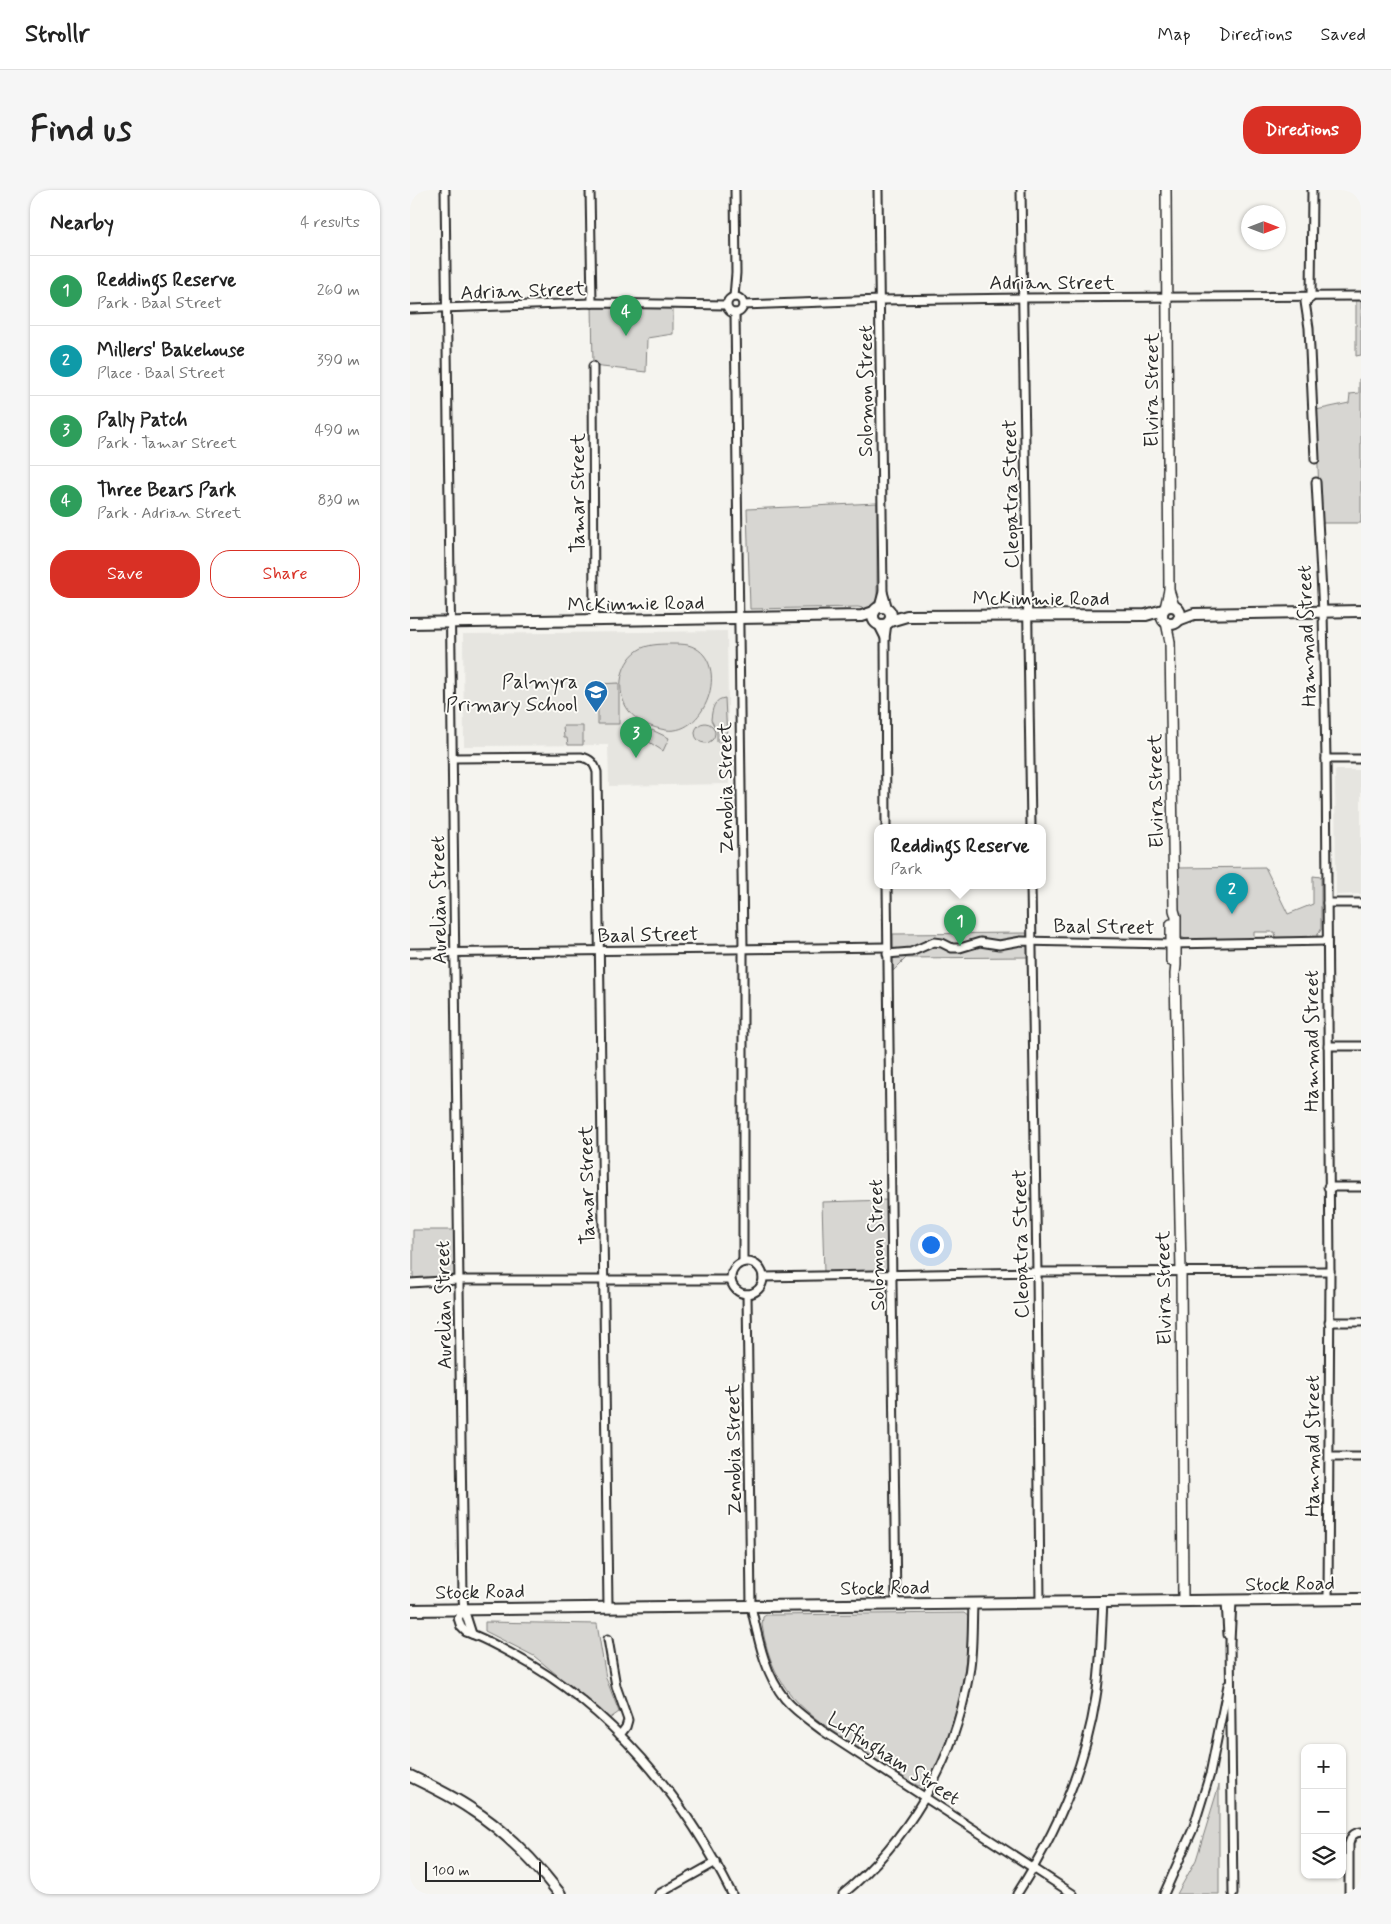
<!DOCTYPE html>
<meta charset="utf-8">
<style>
:root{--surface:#fff;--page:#f6f6f6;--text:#222;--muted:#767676;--line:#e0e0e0;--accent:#d93025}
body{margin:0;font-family:Mynerve,sans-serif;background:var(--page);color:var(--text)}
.controls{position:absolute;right:15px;bottom:15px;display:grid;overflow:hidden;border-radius:10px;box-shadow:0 1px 4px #0004}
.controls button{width:45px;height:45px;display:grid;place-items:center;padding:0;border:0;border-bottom:1px solid var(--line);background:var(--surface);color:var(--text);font:25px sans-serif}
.compass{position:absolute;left:831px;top:15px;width:45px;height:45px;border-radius:50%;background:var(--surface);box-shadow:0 1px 4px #0004;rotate:90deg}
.scale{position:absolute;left:15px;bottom:12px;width:116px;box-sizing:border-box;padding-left:5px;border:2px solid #2b2b2b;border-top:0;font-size:14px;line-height:18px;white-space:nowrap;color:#2b2b2b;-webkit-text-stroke:4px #fdfcf7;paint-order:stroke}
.you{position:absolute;left:520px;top:1054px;width:18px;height:18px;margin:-12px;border:4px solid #fff;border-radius:50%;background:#1a73e8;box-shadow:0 0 0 8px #1a73e833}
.badge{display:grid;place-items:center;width:32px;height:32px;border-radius:50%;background:var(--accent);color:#fff;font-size:16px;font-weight:700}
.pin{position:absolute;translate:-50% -41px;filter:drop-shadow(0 1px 2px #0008)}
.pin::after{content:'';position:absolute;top:26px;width:18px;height:15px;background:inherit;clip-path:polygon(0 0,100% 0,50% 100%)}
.popup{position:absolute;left:464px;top:634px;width:172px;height:65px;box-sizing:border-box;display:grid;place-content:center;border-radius:10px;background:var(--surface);filter:drop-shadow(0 1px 4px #0005);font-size:16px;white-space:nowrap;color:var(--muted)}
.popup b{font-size:19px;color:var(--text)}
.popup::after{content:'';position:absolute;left:50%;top:100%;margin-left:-10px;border:10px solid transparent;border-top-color:var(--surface)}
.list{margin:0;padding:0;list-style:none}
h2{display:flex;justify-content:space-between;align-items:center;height:65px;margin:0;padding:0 20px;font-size:21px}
h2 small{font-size:16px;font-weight:400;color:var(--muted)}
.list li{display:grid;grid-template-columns:32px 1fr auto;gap:15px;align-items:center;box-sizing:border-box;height:70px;padding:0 20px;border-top:1px solid var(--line)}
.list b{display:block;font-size:19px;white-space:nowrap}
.list p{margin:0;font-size:16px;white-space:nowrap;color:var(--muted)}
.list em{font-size:16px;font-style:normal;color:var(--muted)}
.actions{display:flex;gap:10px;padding:15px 20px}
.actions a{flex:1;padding:11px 0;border:1px solid var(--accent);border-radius:20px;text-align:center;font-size:18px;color:var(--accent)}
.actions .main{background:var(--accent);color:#fff}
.icon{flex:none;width:28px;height:28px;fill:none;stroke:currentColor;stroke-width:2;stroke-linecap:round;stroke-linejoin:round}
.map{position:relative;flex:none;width:951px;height:1704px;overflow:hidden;border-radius:20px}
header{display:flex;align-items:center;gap:30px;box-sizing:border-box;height:70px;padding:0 25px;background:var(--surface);border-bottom:1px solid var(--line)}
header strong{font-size:24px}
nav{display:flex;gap:28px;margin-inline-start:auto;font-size:18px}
.intro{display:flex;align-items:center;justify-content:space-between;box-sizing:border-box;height:120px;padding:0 30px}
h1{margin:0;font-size:35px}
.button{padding:12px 22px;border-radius:20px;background:var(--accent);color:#fff;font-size:18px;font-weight:700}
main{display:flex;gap:30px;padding:0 30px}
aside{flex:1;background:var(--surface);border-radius:20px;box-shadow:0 1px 4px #0004}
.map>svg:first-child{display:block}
.built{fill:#e6e5e0}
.green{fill:#d7d6d2;stroke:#81807e}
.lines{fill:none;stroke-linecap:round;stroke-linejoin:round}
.minor-casing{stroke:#2b2b2b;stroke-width:11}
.tertiary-casing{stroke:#2b2b2b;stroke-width:12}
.secondary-casing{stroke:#2b2b2b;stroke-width:14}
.primary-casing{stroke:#2b2b2b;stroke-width:14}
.minor{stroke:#fdfcf7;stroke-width:7}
.tertiary{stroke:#fdfcf7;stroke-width:9}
.secondary{stroke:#fdfcf7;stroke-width:10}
.primary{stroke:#fdfcf7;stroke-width:10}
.labels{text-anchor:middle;stroke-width:4;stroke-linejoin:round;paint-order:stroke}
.street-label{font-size:20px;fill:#2b2b2b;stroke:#fdfcf7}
.poi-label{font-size:20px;fill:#2b2b2b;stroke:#fdfcf7;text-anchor:end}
</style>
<header>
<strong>Strollr</strong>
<nav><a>Map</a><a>Directions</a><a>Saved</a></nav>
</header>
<div class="intro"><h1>Find us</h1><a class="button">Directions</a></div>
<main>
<aside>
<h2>Nearby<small>4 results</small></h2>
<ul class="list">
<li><span class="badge" style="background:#2e9e5b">1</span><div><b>Reddings Reserve</b><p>Park · Baal Street</p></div><em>260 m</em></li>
<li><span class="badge" style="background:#0f9aa8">2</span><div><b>Millers' Bakehouse</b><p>Place · Baal Street</p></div><em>390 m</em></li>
<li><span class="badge" style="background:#2e9e5b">3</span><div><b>Pally Patch</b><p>Park · Tamar Street</p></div><em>490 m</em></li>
<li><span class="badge" style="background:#2e9e5b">4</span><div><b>Three Bears Park</b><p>Park · Adrian Street</p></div><em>830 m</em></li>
</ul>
<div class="actions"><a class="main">Save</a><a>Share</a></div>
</aside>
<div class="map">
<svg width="951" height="1704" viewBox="0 0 951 1704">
<rect width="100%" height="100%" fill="#f5f4ef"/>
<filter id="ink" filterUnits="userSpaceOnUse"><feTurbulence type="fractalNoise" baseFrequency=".02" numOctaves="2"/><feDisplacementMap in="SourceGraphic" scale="10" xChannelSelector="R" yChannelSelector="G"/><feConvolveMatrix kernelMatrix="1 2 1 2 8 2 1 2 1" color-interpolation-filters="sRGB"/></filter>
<g filter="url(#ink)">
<g class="built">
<path d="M317,441L319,594L199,596L198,555L54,556L53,444Z"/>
<path d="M925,580H951V704L926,705Z"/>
</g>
<g class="green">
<path d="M946,110H951V165L946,166Z"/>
<path d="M182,113H263V144L237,148L236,182L183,176Z"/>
<path d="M949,189H951V333H910L906,220L939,213L940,204L949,203Z"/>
<path d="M467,313V411L464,412L462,417L458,419L448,417L340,419L337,319Z"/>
<path d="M262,454C267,454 273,454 278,455C322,467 298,546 256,540C243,538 227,532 219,521C204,502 210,469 232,458C241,454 253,454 262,454Z"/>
<path d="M209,493V534H188V494Z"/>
<path d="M315,508L317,549L314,554L307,552V541L301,530C302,519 304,509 315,508Z"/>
<circle cx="295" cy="543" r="10"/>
<path d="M153,536H173V555H158L157,548H154Z"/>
<path d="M242,540L259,548L253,561L236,550Z"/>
<path d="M855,677L878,724L903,714V686L911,687V740L906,747L866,749L865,742H844V749L777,750L770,746L768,742L767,678Z"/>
<path d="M617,743L618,767L496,768L483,781V744Z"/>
<path d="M478,1010V1077L472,1081L414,1083L412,1012Z"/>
<path d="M3,1040H48V1090L3,1093Z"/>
<path d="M554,1423L559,1427C557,1487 546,1541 518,1594L509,1596C494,1591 474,1574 460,1565C403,1528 363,1508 352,1435L353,1427L356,1425Z"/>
<path d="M75,1432L187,1434L196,1488L209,1522L199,1529L169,1503L124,1466L75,1441Z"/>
<path d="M809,1595V1704H767L786,1670Z"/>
</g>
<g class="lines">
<g class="minor-casing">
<g id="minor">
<path d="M35,0L53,1408L54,1419L62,1444"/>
<path d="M180,0L182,113"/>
<path d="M468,0L473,402L469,417"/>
<path d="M611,0L621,637"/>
<path d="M902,0L901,108L895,112L899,138L905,269"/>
<circle cx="325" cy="115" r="8"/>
<path d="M324,107L326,83L325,0"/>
<path d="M333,115L471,110L613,108L951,106"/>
<path d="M0,119L182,113L316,115"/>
<path d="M325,123L333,758V1072"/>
<path d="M183,176L184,431"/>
<path d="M906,292L913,422L916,569L920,1081L918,1410"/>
<path d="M473,402L478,419"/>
<path d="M468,434L475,448"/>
<path d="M42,568L171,567C181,569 184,573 187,582L198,1417"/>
<path d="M916,569H951"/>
<path d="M476,637L475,448L477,433"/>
<path d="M477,695L486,1414"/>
<path d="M621,695L627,1082L630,1413"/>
<path d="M917,713H951"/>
<path d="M0,763L477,757"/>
<path d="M477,764L501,762L524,752L532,753L542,758H550L570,752L589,755L611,751L760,754L917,751"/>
<path d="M918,856H951"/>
<path d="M918,997H951"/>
<circle cx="337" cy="1088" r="16"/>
<path d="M353,1087L627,1082L920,1081"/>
<path d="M0,1093L48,1090H320"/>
<path d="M337,1104L341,1416C348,1447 354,1483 375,1509C386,1522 400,1531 413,1541L663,1704"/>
<path d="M919,1132H951"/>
<path d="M920,1267H951"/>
<path d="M816,1411L818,1445"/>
<path d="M822,1411L820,1452L823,1704"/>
<path d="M54,1419L48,1428L51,1437L56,1442C72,1447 89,1457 104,1465C202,1518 273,1606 322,1704"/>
<path d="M198,1449L206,1496L218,1530L216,1537L210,1545"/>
<path d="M249,1704L306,1672"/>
<path d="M433,1704C497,1651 542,1576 557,1494C563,1468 562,1440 563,1413"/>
<path d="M607,1704C645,1645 675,1578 686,1507C691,1476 691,1444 693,1412"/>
<path d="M754,1704L783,1639L800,1584L818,1495"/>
<path d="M939,1704V1654C941,1646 943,1643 951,1642"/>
</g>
</g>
<g class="tertiary-casing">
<g id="tertiary">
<path d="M759,400L764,416"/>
<path d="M755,418L759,400L756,0"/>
<path d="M756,432L760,452L764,720L766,727V775L765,784L771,1081L773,1411"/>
<path d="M761,734V771"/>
</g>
</g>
<g class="secondary-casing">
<g id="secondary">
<circle cx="761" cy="425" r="9"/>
<circle cx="472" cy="426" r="9"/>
<path d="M768,430L784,424L951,421"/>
<path d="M480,431L497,426L736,425L753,420"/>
<path d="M0,433L452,426L464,422"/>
</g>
</g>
<g class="primary-casing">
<g id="primary">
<path d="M0,1420L951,1409"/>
<path d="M0,1586C21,1596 42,1606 61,1619C96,1641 125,1672 150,1704"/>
</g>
</g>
<use href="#minor" class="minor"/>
<use href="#tertiary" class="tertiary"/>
<use href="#secondary" class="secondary"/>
<use href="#primary" class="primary"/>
</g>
</g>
<defs>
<g id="school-pin" transform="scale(1.25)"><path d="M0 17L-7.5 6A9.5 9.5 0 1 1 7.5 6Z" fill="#1f6fb2" stroke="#fdfcf7"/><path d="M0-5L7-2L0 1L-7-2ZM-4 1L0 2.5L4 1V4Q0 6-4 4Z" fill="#fff"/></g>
</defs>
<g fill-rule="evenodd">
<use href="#school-pin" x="186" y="502"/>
</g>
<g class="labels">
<g class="street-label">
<text x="642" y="99">Adrian Street</text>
<text transform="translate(113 100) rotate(-2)" y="7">Adrian Street</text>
<text transform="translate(741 200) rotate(-90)" y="7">Elvira Street</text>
<text transform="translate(455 201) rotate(-90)" y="7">Solomon Street</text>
<text transform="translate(167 303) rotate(-90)" y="7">Tamar Street</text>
<text transform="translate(600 304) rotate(-91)" y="7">Cleopatra Street</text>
<text x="631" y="415">McKimmie Road</text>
<text transform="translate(226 413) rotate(-1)" y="7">McKimmie Road</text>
<text transform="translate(896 446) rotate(-92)" y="7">Hammad Street</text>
<text transform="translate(315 598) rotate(-91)" y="7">Zenobia Street</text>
<text transform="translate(745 601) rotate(-91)" y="7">Elvira Street</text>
<text transform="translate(28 710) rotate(-91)" y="7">Aurelian Street</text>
<text transform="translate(694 736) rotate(1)" y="7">Baal Street</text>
<text transform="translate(238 744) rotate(-1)" y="7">Baal Street</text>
<text transform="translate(901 851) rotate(-90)" y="7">Hammad Street</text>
<text transform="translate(176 995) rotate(-91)" y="7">Tamar Street</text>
<text transform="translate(610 1054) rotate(-91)" y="7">Cleopatra Street</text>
<text transform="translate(466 1055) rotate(-91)" y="7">Solomon Street</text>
<text transform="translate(753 1098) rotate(-91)" y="7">Elvira Street</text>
<text transform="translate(33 1115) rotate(-91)" y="7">Aurelian Street</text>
<text transform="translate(902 1256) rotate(-90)" y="7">Hammad Street</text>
<text transform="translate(323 1260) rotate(-91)" y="7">Zenobia Street</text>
<text transform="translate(880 1393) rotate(-1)" y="7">Stock Road</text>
<text transform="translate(475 1397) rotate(-1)" y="7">Stock Road</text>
<text transform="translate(70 1401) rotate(-1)" y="7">Stock Road</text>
<text transform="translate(484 1568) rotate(33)" y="7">Luffingham Street</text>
</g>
<g class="poi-label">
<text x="168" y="498">Palmyra<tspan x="168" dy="23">Primary School</tspan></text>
</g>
</g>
</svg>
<div class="controls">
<button>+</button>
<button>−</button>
<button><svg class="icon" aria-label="layers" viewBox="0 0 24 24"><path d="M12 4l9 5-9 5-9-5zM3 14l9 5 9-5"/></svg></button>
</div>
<svg class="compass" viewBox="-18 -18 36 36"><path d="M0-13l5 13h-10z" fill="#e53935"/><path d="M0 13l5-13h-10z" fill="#767676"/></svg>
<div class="scale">100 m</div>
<div class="you"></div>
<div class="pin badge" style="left:550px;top:756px;background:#2e9e5b">1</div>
<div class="popup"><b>Reddings Reserve</b>Park</div>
<div class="pin badge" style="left:822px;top:724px;background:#0f9aa8">2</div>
<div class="pin badge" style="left:226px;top:568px;background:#2e9e5b">3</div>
<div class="pin badge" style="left:216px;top:146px;background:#2e9e5b">4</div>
</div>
</main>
